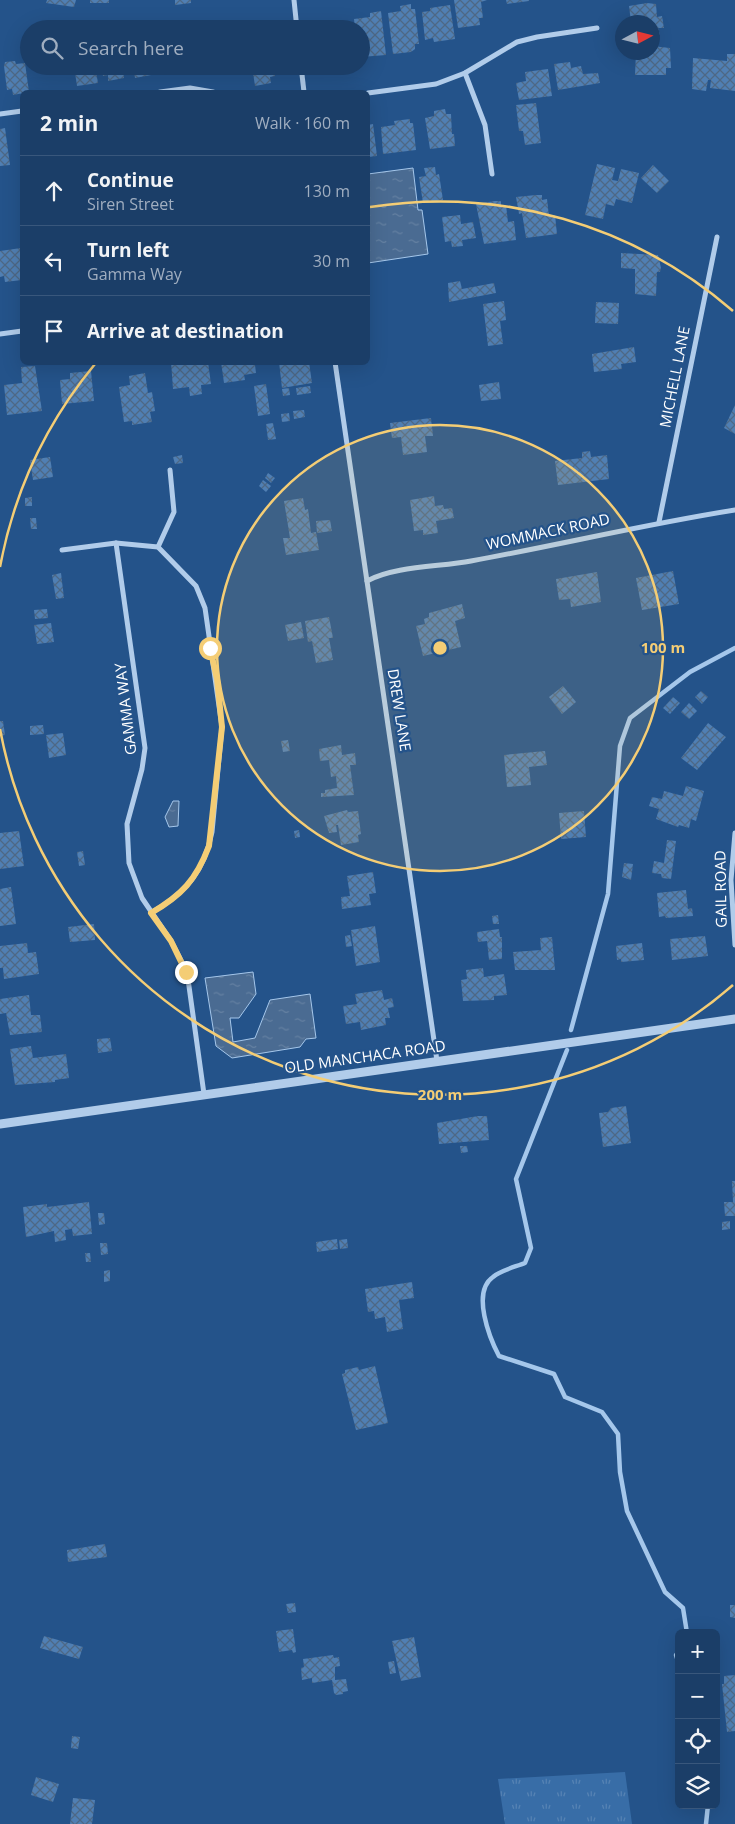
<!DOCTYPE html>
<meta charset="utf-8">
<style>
:root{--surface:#1b3e68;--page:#24456e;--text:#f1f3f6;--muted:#a0aec0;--line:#39577c}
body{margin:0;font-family:"Open Sans",sans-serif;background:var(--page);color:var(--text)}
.controls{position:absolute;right:15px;bottom:15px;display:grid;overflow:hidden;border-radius:8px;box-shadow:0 5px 20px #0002}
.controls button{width:45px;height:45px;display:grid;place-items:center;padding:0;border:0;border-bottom:1px solid var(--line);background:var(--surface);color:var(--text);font:25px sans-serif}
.compass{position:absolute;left:615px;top:15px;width:45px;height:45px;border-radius:50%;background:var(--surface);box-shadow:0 5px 20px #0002;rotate:83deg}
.stop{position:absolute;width:15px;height:15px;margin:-11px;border:4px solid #f4cd75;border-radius:50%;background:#fff}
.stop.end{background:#f4cd75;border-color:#fff;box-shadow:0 1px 5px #0008}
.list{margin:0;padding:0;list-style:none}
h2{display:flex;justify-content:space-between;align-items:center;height:65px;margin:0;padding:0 20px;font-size:21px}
h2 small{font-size:16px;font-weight:400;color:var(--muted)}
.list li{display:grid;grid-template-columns:32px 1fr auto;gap:15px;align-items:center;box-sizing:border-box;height:70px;padding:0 20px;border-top:1px solid var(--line)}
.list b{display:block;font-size:19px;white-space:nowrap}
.list p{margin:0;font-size:16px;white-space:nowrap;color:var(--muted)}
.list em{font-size:16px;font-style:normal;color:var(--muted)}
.icon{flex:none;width:28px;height:28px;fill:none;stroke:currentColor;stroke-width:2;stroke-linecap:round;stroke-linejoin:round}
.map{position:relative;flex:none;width:735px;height:1824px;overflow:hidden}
.search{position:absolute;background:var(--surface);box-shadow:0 5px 20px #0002;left:20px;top:20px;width:350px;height:55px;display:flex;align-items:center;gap:12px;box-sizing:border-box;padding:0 18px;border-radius:28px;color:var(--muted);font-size:19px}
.panel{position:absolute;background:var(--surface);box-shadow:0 5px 20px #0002;left:20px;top:90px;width:350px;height:275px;border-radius:8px}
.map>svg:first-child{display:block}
.grass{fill:url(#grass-tufts)}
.water{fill:url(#water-ripples);stroke:#a5c7eb}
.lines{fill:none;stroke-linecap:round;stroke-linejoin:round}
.stream{stroke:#a5c7eb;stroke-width:4.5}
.building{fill:url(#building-cross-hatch)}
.minor{stroke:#b1ccea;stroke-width:5}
.tertiary{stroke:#b1ccea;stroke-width:9}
.route{stroke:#f4cd75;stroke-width:6}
.ring{fill:none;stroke:#f4cd75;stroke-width:2.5}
.labels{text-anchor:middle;stroke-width:4.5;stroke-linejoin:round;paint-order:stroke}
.street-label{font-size:15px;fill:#fff;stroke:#24538a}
.centre{fill:#f4cd75;stroke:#24538a;stroke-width:2.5}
.ring-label{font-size:15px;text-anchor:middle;font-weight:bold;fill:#f4cd75;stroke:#24538a;stroke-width:4.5;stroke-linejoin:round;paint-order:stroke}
</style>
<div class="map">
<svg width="735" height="1824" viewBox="0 0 735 1824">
<defs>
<pattern id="grass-tufts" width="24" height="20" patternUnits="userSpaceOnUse" patternTransform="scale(1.25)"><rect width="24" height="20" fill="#386da7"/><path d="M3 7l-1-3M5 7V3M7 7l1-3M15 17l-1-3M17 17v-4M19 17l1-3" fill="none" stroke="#5683b4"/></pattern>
<pattern id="water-ripples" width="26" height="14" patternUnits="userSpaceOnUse" patternTransform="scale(1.25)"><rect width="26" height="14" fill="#4a6b92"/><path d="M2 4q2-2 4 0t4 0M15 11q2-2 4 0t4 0" fill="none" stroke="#6581a2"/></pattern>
<pattern id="building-cross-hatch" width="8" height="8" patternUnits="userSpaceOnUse" patternTransform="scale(1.25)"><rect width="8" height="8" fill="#507fb3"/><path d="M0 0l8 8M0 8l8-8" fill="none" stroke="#4e6885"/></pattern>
</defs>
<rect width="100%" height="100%" fill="#24538a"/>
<path class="grass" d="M625,1772L632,1824H505L498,1779Z"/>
<g class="water">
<path d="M413,168L418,210H422L428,254L368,263V174Z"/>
<path d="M173,801H179L178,826L169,827L165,817Z"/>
<path d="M253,972L256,994L239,1018H230L233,1042L255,1038L270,1000L310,994L316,1038L306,1039L300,1047L232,1058L216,1046L205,978Z"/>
</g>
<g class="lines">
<g class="stream">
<path d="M571,1030L608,894L620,746L630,718L690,672L735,648"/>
<path d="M567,1050L516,1179L531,1248L525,1263C515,1267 501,1270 493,1277C471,1292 490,1339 499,1356L554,1374L565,1397L602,1412L618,1434L620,1472L627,1511L665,1592L683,1608L687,1633"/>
<path d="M679,1651L676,1655L679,1664"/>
<path d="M706,1824L708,1805"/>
</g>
</g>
<g class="building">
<path d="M47,0H76L74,7L46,3Z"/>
<rect x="90" y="0" width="19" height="3"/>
<path d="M175,0H191V3L175,5Z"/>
<path d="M454,0H487L481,2L483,18H479L480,25L458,28Z"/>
<path d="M506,0H529V1L507,4Z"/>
<path d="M647,3L656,4L657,17L662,16L664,28H658L660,35L652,36V22H631L629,6Z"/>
<path d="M411,4V9H415L419,44H415V49L411,52L393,54L388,13L401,11L400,6Z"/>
<path d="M450,5L455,39L434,42L433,38L425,40L422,12L430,11V8Z"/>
<path d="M381,11L386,55L361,57V29H355L354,19L370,17V13Z"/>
<path d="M349,22L350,29H337V24Z"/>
<path d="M652,46L670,48L671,68H666V75H635L636,52H652Z"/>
<path d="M727,54H735V91L710,88L711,80H708L706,91L692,89L693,58L727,61Z"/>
<path d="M15,61L16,64L25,63L29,92L13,95L12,89L7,90L4,66L5,62Z"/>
<path d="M570,62L571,68L581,66L583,74L598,73L600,83L558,90L554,64Z"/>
<path d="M74,66H95L98,83L77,86Z"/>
<path d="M101,66H123L124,78L108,81V75L103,76Z"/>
<path d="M129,66H150L151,75L135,78L134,72H129Z"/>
<path d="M156,66H178L179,71L163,74L162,68L156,69Z"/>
<path d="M196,66H212L213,69L197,71Z"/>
<path d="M229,66H245L246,72L230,74Z"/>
<path d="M252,66H274L275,76L270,77L271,83L255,86Z"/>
<path d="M548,69L552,96L519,100L516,83L526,81L525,72Z"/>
<path d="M536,103L541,143L525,145L523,131H519L516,105Z"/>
<path d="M445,109L446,114H451L452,134H454L455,146L430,149L425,118L434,116V111Z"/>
<path d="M410,119V123H413L416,150L383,154L381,127L395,125L394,121Z"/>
<path d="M373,124L377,156L368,157V125Z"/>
<path d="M5,128L10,165L0,166V129Z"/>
<path d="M597,164L615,168L612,180L618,181L621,169L639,173L632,203L616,199L614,206L606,204L603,219L585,215Z"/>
<path d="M653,165L669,181L657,193L641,178Z"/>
<path d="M435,167L436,175L439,174L443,200L423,203L419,177L426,176L424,168Z"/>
<path d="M536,195H542V200L547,199L549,216L555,215L557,234L526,238L522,213L519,214L516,197Z"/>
<path d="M495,201H501V206L506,205L508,222L514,221L516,240L484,244L476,204Z"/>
<path d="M460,215L461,224L473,222L476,238L462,240L463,246L452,247L451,241L445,242L442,217Z"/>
<path d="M21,248L22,280L5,282L4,276L0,277V251Z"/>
<path d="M621,253L658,255L661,268L660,272H657L656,296L635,294V269L621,268Z"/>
<path d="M460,281L462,289L494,283L496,293L449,302L448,283Z"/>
<path d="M504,301L506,320L500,321L503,344L488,346L483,304Z"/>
<path d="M596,302L619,303L618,324L595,323Z"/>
<path d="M634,347L636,362L621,364L622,369L594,372L592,354Z"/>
<path d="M171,362H208L211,384L201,385L202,394L190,396L189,387L173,389Z"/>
<path d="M221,362H261V364L255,365L256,373L244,375L245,380L224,383Z"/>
<path d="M279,362H309L312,383L282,388Z"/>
<path d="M35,366L42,411L7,415L4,385L22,383L21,367Z"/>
<path d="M91,371L94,401L62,404L60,380L70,379V373Z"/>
<path d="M145,373L148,393L152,392L155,411L150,412L152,422L132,425V421L124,422L119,387L130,385L129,376Z"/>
<path d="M499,382L501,399L481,401L479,385Z"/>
<path d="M266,384L270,414L258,416L254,386Z"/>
<path d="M310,386L311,393L297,395L296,388Z"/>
<path d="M289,388L290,395L283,396L282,389Z"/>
<path d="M735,405V434L724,428Z"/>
<path d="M304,410L305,417L294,419L293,411Z"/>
<path d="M289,413L290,421L282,422L281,414Z"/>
<path d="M431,418L433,436H425L427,452L403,455L401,437L392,438L390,423Z"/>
<path d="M273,423L276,439L268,440L266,424Z"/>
<path d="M590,451L591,457L607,455L609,479L558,485L555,461L582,458V452Z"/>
<path d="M182,455L183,463L175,464L173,457Z"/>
<path d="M50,457L53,477L33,480L30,460Z"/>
<path d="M268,473L275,478L271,483L265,478Z"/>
<path d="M263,480L271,486L266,492L259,486Z"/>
<path d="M434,496L435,506L443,505L444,509L452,508L454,518L436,521L438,533L423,535V530L414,531L410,500Z"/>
<path d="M32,497V506H25V498Z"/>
<path d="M303,498L305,510L308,509L311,533L316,532L319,550L286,555L283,538H290L284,501Z"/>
<path d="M30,518H36L37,529H31Z"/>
<path d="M330,520L332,531L317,533L316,521Z"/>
<path d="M673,571L679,604L642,610L636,578Z"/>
<path d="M597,572L601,602L571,607L570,599L559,600L556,579Z"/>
<path d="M61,573L64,598L56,599L52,575Z"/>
<path d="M462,604L465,618L455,621L461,647L423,656L416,626L425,624L424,619L429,617V613Z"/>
<path d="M47,609L48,618L35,619L34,610Z"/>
<path d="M329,617L333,638H329L333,660L316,663L312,641L308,642L305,621Z"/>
<path d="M301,622L304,638L288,641L285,625Z"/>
<path d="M51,623L54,642L37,644L34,625Z"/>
<path d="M563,686L576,702L562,714L549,697Z"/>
<path d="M701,691L708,697L702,704L695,697Z"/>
<path d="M673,697L680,703L670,714L663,708Z"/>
<path d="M689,703L697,711L689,719L681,712Z"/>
<path d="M0,721H3L5,735L0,736Z"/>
<path d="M708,723L726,737L697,770L681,758Z"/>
<path d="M43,725L44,734L30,735V726Z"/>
<path d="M63,733L66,755L49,758L46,735Z"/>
<path d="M288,740L290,751L283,752L281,741Z"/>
<path d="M341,745L342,755L355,753L356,765H350L354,795L321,797V793H325V790L337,788L336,776L331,777L329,760L320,761L319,749Z"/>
<path d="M545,751L547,765L529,767L531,785L507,787L504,755Z"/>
<path d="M686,786L704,791L696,821L691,819L689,828L679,825L678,827L656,819L659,809L649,806L652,797L662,799L664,791L683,796Z"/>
<path d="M347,810L348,812L358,811L361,834L358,835L359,842L341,845L338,825H336L337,832L329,833L324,816Z"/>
<path d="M584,811L586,837L561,839L559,813Z"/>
<path d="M299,830L300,837L295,838L294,831Z"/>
<path d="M19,831L24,866L0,869V833Z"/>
<path d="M667,840L676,841L671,879L662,878L661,874L652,873L654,861L664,863Z"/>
<path d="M83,851L85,865L79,866L77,852Z"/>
<path d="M624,863L633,864L631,880L622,877Z"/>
<path d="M373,872L376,893L369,894L371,905L342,909L341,897L350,896L347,876Z"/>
<path d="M11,887L16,924L0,926V889Z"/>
<path d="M686,890L688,909L692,908L693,916L666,918L665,916L659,917L657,893Z"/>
<path d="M498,915L499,924H493L492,916Z"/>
<path d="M94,924L95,940L70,942L68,927Z"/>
<path d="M375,926L380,962L356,966L351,930Z"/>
<path d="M499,929L500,937H502V959L489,960L487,941L478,942L477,932Z"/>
<path d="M350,935L352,946L346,947L345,936Z"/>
<path d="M705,936L708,956L672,960L670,939Z"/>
<path d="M552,937L555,970H515L513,952L541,950L540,938Z"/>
<path d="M27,943L28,953L36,952L39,974L4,979L3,968H0V946Z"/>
<path d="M642,943L644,960L621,962V959L617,960L616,946Z"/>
<path d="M483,968L484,977L504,974L507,995L494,996V1000L463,1001L461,980L467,979L466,970Z"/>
<path d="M382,990L384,1000L392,998L394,1007L388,1008L390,1018H385L386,1025L361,1030L360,1022L346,1024L343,1006L357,1004L355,994Z"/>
<path d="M29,995L31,1015H40L42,1032L10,1035L6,1013L0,1014V999Z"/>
<path d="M110,1038L112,1051L98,1053L97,1039Z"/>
<path d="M31,1046L33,1058L66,1054L69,1078L55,1080V1082L15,1085L10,1049Z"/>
<path d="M626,1106L631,1143L603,1147L599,1113L608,1112L611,1108Z"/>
<path d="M478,1116H487L489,1140L439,1144L437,1123Z"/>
<path d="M460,1146H467L468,1152L461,1153Z"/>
<path d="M732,1181H735V1216H725L724,1202H733Z"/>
<path d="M89,1202L92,1234L73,1236L72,1229L65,1230L66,1240L55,1242L54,1231L26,1237L23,1207L47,1204V1207Z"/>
<path d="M98,1213H104L105,1224L99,1225Z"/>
<path d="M730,1221V1229L722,1230V1222Z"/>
<path d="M337,1239L338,1249L317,1252L316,1242Z"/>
<path d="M347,1239L348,1248L340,1249L339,1240Z"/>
<path d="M100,1243H107L108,1254L101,1255Z"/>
<path d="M85,1253H90L91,1262H86Z"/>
<path d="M110,1270V1281L104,1282V1271Z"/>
<path d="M412,1282L414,1298L399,1300L403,1329L387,1332L385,1317L375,1319L374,1311L368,1312L365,1289Z"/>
<path d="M375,1366L388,1423L356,1430L342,1374L345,1373V1370L358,1367L359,1370Z"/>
<path d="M105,1544L107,1557L68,1562L67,1550Z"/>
<path d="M295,1603L296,1612L288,1613L286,1604Z"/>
<path d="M730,1605H735V1618L730,1617Z"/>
<path d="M293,1629L296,1652L293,1653L292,1650L279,1652L276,1631Z"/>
<path d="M44,1636L83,1647L79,1659L40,1648Z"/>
<path d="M414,1637L421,1677L401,1681L392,1641Z"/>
<path d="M333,1655L334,1658L339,1657L340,1666L335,1667V1680L346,1679L348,1691L343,1692V1694L336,1695L334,1693L332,1680L312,1683V1678L302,1680L301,1668L304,1667L303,1659Z"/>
<path d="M394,1661L396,1673L390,1674L388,1662Z"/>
<path d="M735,1675V1731L727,1732L722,1684H724V1676Z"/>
<path d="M72,1736L80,1737L78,1749L71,1748Z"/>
<path d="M36,1777L59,1784L53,1802L31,1795Z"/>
<path d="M73,1798L95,1800L92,1824H70Z"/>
</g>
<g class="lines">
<g class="minor">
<path d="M294,0L297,29"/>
<path d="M301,66L304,92"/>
<path d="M465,73L485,125L492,174"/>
<path d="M160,92L190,88L213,92"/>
<path d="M368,93L436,84L465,73L517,42L537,37L597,28"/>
<path d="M0,114L22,111"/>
<path d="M0,334L22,331"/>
<path d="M335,362L437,1061"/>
<path d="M659,522L717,237"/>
<path d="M116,543L145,748L142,769L127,824L129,863L142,898L171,941L187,972L204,1094"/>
<path d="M158,547L174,512L170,470"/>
<path d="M62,550L116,543L158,547L196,586L205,608L222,727L212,832C204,872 186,893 151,913"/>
<path d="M367,581C395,566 439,567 471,561C559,545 646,524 735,510"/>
<path d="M735,833L731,880L735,945"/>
</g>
<path class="tertiary" d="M0,1124L735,1019"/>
</g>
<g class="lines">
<path class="route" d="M186,972L171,941L151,913C182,895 196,880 209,846L222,727L217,679L210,648"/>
</g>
<circle cx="440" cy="648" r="223" fill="#f4cd75" fill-opacity=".12"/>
<g class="ring">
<circle cx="440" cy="648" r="223"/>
<path d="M733 985A447 447 0 0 1 0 729M0 567A447 447 0 0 1 95 364M370 207A447 447 0 0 1 733 311"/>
</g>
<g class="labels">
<g class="street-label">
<text transform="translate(675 377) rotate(-79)" y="5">MICHELL LANE</text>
<text transform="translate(548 532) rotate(-12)" y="5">WOMMACK ROAD</text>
<text transform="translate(126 709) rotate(-97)" y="5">GAMMA WAY</text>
<text transform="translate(399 710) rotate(81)" y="5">DREW LANE</text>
<text transform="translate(721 889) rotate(-91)" y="5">GAIL ROAD</text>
<text transform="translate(365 1057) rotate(-8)" y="5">OLD MANCHACA ROAD</text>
</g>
</g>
<circle cx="440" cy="648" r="8" class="centre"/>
<g class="ring-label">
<text x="663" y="653">100 m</text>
<text x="440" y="1100">200 m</text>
</g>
</svg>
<div class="controls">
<button>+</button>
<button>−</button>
<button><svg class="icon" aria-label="locate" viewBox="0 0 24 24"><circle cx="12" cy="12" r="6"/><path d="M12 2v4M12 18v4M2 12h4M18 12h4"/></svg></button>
<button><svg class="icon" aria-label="layers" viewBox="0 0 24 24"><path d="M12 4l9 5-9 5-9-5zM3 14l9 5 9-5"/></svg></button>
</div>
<svg class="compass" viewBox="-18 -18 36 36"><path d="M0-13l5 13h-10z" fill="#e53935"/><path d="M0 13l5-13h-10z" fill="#a0aec0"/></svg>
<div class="stop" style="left:210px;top:648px"></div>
<div class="stop end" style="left:186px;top:972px"></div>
<div class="search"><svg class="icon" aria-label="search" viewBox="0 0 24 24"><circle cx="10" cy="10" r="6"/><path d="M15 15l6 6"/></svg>Search here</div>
<section class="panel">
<h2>2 min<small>Walk · 160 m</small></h2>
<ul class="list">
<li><svg class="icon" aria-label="ahead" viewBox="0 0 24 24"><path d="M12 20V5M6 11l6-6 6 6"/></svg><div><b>Continue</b><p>Siren Street</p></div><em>130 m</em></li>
<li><svg class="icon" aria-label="left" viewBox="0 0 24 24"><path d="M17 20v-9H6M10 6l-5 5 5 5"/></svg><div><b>Turn left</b><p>Gamma Way</p></div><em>30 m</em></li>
<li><svg class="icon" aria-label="arrive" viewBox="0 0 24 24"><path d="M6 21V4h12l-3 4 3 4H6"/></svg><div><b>Arrive at destination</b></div></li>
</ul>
</section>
</div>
